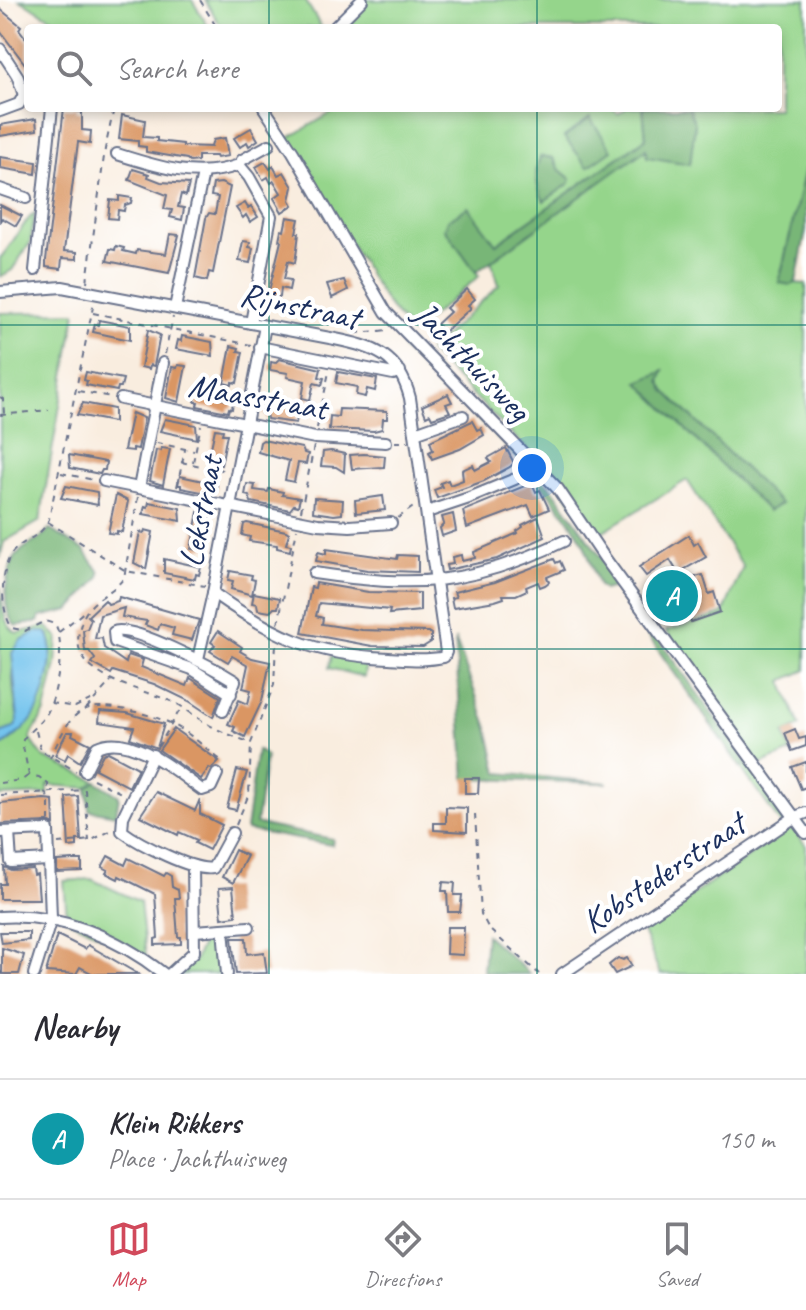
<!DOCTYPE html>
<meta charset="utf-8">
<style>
:root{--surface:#fff;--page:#f7f7f7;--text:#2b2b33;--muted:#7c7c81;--line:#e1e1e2;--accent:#d1495b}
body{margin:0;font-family:Caveat,sans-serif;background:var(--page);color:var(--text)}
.you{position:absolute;left:532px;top:468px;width:28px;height:28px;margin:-20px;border:6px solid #fff;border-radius:50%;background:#1a73e8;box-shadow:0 0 0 12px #1a73e833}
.badge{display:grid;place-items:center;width:52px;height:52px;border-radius:50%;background:var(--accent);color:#fff;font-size:26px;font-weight:700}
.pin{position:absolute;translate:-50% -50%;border:4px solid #fff;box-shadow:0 2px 8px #0006}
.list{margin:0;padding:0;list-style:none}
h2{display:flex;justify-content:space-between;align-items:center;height:104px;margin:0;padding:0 32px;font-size:34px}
h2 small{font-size:26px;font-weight:400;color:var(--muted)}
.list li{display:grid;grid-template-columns:52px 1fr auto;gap:24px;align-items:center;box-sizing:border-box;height:120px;padding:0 32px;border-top:2px solid var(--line)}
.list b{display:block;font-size:30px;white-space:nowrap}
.list p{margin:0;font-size:26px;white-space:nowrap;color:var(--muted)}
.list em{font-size:26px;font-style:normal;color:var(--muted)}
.icon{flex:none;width:44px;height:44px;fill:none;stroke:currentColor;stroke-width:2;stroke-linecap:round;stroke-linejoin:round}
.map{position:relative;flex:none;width:806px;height:974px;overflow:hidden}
.search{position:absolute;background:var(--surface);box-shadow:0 4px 12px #0003;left:24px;right:24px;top:24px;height:88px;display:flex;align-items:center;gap:20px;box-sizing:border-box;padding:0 28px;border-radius:8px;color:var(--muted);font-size:30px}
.sheet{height:224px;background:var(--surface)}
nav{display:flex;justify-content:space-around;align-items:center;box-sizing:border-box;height:112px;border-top:2px solid var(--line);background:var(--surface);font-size:22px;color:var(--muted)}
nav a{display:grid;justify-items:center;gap:4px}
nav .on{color:var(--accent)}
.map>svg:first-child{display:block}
.green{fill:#95d58b;stroke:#588274;stroke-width:2;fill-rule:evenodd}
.forest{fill:#78b677;stroke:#4a726a;stroke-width:2}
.water{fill:#71c2ed;stroke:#4678a6;stroke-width:2}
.building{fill:#da9663}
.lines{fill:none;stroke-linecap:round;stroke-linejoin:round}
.minor-casing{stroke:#69728b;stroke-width:14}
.path{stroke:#69728b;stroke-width:2;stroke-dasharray:6 6;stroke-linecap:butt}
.minor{stroke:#fff;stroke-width:10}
.grid{fill:none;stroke:#0f766e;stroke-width:2;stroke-opacity:0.55}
.labels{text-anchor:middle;stroke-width:8;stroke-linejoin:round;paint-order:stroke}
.street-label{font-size:34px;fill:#1b2f5e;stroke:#fff}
</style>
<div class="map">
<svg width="806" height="974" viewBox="0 0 806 974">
<rect width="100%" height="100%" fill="#fff"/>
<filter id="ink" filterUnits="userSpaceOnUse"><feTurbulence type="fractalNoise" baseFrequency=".0125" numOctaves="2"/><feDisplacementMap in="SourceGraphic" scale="16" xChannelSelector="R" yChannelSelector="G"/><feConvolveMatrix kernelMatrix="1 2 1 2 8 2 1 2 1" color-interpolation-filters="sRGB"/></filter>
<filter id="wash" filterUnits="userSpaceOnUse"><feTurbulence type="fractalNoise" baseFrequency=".006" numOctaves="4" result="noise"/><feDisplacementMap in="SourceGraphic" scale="32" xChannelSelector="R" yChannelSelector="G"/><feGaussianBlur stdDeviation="1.8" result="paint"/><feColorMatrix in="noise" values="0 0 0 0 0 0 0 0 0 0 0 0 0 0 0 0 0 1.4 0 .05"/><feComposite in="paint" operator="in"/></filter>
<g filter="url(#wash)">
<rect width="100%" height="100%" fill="#f9eddf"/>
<g class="green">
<path d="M20,0H192L209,28H69Z"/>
<path d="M205,0H305L322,28H222Z"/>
<path d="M366,0H806V165L779,282L806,284V670L782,681L800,726L784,734L791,752L760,765L666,631L723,614L743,567L687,480L597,535L549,471L429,351L499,285L491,260L501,252L648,148L690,164L695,124L688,108H778V28H338ZM661,374L660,381L665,391L780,504L639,382Z"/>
<path d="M340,108H612L618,114L627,108H643L646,138L495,245L445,229L479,276L412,333L387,304L287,139Z"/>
<path d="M35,213L30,243L12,270L0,277V258C11,247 26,217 35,213Z"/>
<path d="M76,312L40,521L4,542L0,558V313Z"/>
<path d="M0,586C4,602 0,623 17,633L46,626L58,637L56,664L45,712L30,738L43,757L96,781L87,788L48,785V794L0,796V746C33,735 60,666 49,634C0,627 13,689 18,721L14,728L0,733Z"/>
<path d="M332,656L366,661L364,677L329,668Z"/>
<path d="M747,763L788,819L781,824L741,768Z"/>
<path d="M792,827L806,846V974H660L642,929Z"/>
<path d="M91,879L140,902L146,956L67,919L64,881Z"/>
<path d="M212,936L218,938L221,974H177L195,959L205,938Z"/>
</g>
<g class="forest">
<path d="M643,108H688L695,124L690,164L647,157L646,149L476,272L445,229L448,220L468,207L496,244L646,138Z"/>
<path d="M590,118L612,150L588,167L564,137Z"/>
<path d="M541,156L553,158L560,170L571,179L569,184L544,201C536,187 533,170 541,156Z"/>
<path d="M806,165V230L796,282L791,285L779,283Z"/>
<path d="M406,340L554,491L747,763L741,768L614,587L604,590L599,586C592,570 588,549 579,535C537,468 460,403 402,349Z"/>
<path d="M664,371L660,381L665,391L781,504L768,511L638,382Z"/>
<path d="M49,529L84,550L100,572L99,578L70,610L40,617L38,622L16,626C0,612 4,568 19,553C28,543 42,541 49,529Z"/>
<path d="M455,639L488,728L498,773L608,783L465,779Z"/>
<path d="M257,750L266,756L256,824L333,839L332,845L246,830Z"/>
<path d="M96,781L119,796L116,815L89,810L87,788Z"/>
<path d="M486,935L529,973L530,974H497L483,971Z"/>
</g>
<path class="water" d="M36,632H46C59,648 44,701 33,718C28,726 9,743 0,746V733L14,728L18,721L12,653L21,640Z"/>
<g id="blocks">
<g class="building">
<path d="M0,9L21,26L19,29L28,41V68L0,31Z"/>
<path d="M64,108H77L76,111L82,112V130L91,131L90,144L78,142L64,251L77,252V259L62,258L61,269L46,267V260Z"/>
<path d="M122,115L145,120L143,137L157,138V141L183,144V146L211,147L213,140L225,138L228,156L217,158L216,156H198V161L190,162L187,159L146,152V147L138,146V141L119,139Z"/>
<path d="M36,119L37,130L0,136V125Z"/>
<path d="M251,128L258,140L249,146L247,142L240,147L234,138Z"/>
<path d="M0,157L37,162L36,174L0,168Z"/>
<path d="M265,162L270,169L273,166L278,175L284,172L293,187L290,200L293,205L282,212L274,198L281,193L274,181L271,183L268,177L263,180L256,167Z"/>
<path d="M133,169L149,174L148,177L161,182L189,184L186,196L181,194L178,207L184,208L182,220L170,217L172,210L164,209L167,195L129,180Z"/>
<path d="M221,183L230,187L213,273L209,272L207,281L195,278L206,218L209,213L215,214L218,197L211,196L213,184Z"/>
<path d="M119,196L132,198L131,203L125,205L124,211L118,210L117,219L108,218L110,200L119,201Z"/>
<path d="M245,203L248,208L251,206L258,217L250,222L246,215L243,218L236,208Z"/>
<path d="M0,205L22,216L16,226L2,218L0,221Z"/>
<path d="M287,217L299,219L296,233H299L297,249L295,263L288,261L284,279L291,280L289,290L281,288L280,297H272L268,295L281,241L279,240L281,230L284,231Z"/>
<path d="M170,234L179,235L169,273L107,261L110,249L115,250L116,246L124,248L123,251L136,254L137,250L166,254Z"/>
<path d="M243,241L250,242L249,247L253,248L250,263L239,261Z"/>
<path d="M344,280L348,290L332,298L327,284Z"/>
<path d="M467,289L475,299L468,305L471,308L444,332L437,324L450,312L446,308Z"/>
<path d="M99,320L130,326V340L93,332L95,324L98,325Z"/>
<path d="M148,330L160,335L154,366L150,365L149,369L141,367Z"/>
<path d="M182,336L212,342L213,356L176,349L178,340L181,341Z"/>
<path d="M231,346L239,348L238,351L243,352L237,383L232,382V385L224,383Z"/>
<path d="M279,359L321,369L319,377L324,378L322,385L314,383L310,400L302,398L305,381L287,377L288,373L270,370L271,362L275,363Z"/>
<path d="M178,365L186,366L179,402L166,398L172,367L177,368Z"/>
<path d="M86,372L123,379L121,387H118L117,391L86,385L87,381L84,380Z"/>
<path d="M338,372L377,379L375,391L367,389L365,397L356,395L357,387L336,383Z"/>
<path d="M196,394L233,401L232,409L229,408L228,412L197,406L198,402H195Z"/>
<path d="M448,394L452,402L446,404L450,412L432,418L430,414L426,416L422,406Z"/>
<path d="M263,402L281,409L283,405L299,408L296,423L267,419L266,414L261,413Z"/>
<path d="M83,403L114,409V422L77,415Z"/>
<path d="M339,409L387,411V419H383L382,429L374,431L329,429L330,416L338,417Z"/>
<path d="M132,413L144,418L138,449L133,448V451L124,450Z"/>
<path d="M165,419L196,425L197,439L160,431Z"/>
<path d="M472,421L477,430L481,428L484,435L460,449L432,459L429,452L433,450L430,441Z"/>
<path d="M215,429L223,430L222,434H227L221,465L216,464V468L207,466Z"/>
<path d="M263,440L302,448L304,453L308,454L306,464L298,463L294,482L285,480L289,461L258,452L260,442Z"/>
<path d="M161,448L170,449L163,485L150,481L156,450L161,451Z"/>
<path d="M506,448L514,463L510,467L484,481L437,498L434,490L442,487L440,483L448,480L450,485L463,480L462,470L473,465L475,470L491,462L488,458Z"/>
<path d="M331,451L345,454L344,472L336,467L321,466L323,452Z"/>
<path d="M364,454L385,456L384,467L352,469L350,455Z"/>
<path d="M69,455L106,462L105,470H102L100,474L70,468Z"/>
<path d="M180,476L217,484L216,492L212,491V494L181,488V485H178Z"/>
<path d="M532,483L536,492L540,490L549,509L533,516L528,505L467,528L463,511Z"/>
<path d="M247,484L255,485L254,490L268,492L269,489L283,492L282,495L300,498L298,506L294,505L290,510L251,502L249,496L245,495Z"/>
<path d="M66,486L97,492L98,505L61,498Z"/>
<path d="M116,495L128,501L122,532L117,531V534L108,533Z"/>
<path d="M383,496L385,510L356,513L355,500Z"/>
<path d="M314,498L343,500L342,514L334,515L313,512Z"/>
<path d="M149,502L180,508L181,521L143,514L145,506L148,507Z"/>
<path d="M198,512L211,517L205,548L200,547L199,550L191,549Z"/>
<path d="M453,514L456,531L442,536L440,528L444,524L442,517Z"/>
<path d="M538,517L545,537L497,559L447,570L446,565L453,564L452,557L461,555L462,561L475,558L474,552L518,533L517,531L523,527L522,525Z"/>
<path d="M247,523L286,531L289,533L286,544L291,545L290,551L277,548V545L249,541L250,537L242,535L244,524Z"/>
<path d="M145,530L153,532L146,569L134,563L140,532L144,533Z"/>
<path d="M689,535L694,545L698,542L706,557L678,573L670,560L646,576L639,567Z"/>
<path d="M326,549L397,559L398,555L418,556V572L367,570L316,561L318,552L326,554Z"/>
<path d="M164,559L201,567L199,575L196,574L195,579L164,573Z"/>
<path d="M554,559L556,563L560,561L564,570L547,577L549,582L545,585L540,587L538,582L526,587L527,590L516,595H503L504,598L495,601L453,608L451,598L456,597L454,592L495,582Z"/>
<path d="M230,571L252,575L251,579L255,580L252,595L231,589L233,581L228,580Z"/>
<path d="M703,575L709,594L714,592L720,612L691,622L685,602L667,606L663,587L673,584L675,590L679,591L697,585L695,577Z"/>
<path d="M316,583L368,592L420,593V611L389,614L390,610L319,603L316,616L323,618L322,624L361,630L428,632L431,634V642L423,647L372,646L302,633L311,587L315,588Z"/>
<path d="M254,593L280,598L278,608H274L270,612L258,610L257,604L252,603Z"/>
<path d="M119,597L199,620L192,640L172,635L174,628L160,624L158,630L145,625L147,621L122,617L124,608L100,615L95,639L102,638L104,648L126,663L128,655L143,660L141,667L187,686L190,678L220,697L213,717L189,701L154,684L113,671L111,674L92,663L95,659L89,651H85L83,630L87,629L91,619L88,616L105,600L108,604L118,601Z"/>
<path d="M218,631L242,647L240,651L252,658L270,662L262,701L245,737L233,731L235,727L228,724L239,700L248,704L251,690L243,688L248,665L232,656L228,662L210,651L215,645L211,642Z"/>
<path d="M100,711L127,713L164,724L157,748L130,738L134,727L99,722Z"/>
<path d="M174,729L219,761L211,769L209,768L201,779L159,750Z"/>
<path d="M795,729L799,739L806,737V746L792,751L785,733Z"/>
<path d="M67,732H73L72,735L90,744L80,762L68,754L65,760L55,755Z"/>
<path d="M108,752L138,768L129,787L95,769L103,754Z"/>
<path d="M806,762V787L801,789L792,767Z"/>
<path d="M237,770L247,772L236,810L227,808Z"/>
<path d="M465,778H479L478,793H465Z"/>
<path d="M156,792L195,811L200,799V814L222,825L209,850L195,843L197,840L179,832L178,835L140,816Z"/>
<path d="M78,796L81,840H77V846L69,847L66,797Z"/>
<path d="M44,799L53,800L54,825L48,822L0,824V803Z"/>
<path d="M446,807L467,808V832L434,830V823H446Z"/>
<path d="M235,850L247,856L233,883L222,877Z"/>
<path d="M108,856L125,865L128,858L164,876L166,873L171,876L172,887L178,890L179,898H175L178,937H181V944L155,945V939L158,938L155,894L119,876L118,879L106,873L108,870L102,867Z"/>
<path d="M74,860H82V871L57,872V861Z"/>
<path d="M4,867L11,870L33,869L34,875L37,874L39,899H0V884H5Z"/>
<path d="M443,882L455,883L454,895H462L460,912H448L447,891H442Z"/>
<path d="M233,887L236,916L222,918L219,888Z"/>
<path d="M447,927H464L463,955L446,954Z"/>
<path d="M0,932H29V940L2,943Z"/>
<path d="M57,935L85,949L88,945L138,974H93L80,967L76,974L46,972Z"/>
<path d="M232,938H246L247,954L264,952L267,973L236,974Z"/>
<path d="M2,948L24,955L19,974H2Z"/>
<path d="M618,958L623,960L627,958L632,966L615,974L609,965Z"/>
</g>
</g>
</g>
<g filter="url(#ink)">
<use href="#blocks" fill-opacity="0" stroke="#69728b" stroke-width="2"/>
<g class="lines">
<g class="minor-casing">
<g id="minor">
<path d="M334,28L362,0"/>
<path d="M0,49L17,75L24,95L28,96"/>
<path d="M264,108L293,152L386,312L558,489L604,557L806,833"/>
<path d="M0,111L19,104L24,95"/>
<path d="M117,154C158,167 197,180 239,165L242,160L269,145"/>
<path d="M239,165L249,177L271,216L251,323"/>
<path d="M0,189L26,198"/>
<path d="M35,270L52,108"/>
<path d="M0,292L62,287L335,339C375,347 399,355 410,398L446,652L444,657C427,661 407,659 389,658C312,655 274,636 213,593L265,326"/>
<path d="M175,308L203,173"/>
<path d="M260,347L393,374L400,371"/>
<path d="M121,399L315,438L386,442"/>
<path d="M415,433L463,416"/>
<path d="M104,481L318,524L350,526L391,523"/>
<path d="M139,488L163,363"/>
<path d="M427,512L469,498L515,479"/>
<path d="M314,573C415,588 470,586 564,541"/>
<path d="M198,659L213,593"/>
<path d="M223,711L235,681C216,669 130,623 114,632L115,642L192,669L231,694"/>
<path d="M153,755L123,817L122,831C138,843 194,872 213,868L232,833"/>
<path d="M85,771L97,747C129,731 177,772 202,790L211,787L217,774"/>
<path d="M0,832L48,830L51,919L34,974"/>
<path d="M9,832L11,862L49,860"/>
<path d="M0,917C60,913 117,937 164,974"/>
<path d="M223,929L227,974"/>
<path d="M195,931L249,927"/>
<path d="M170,974L194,952L193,866"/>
<path d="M562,974L795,817L806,813"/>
</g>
</g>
<g class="path">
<path d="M200,0L217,28"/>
<path d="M87,282L105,149L114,108"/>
<path d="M93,313L251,345"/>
<path d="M355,333L389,330"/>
<path d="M165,354L173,317"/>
<path d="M78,391L111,397"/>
<path d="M0,397L3,399L4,414"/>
<path d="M0,415L49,410"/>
<path d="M317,428L329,372"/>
<path d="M395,442H408"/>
<path d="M157,443L194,451"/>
<path d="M181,462L227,471"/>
<path d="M193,462L201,425"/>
<path d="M61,473L94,480"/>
<path d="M177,487L185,450"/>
<path d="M138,497L124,578C111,595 90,598 82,621C60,679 139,686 175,703C186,708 195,717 206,723C220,732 236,737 251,743"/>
<path d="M301,511L314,446"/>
<path d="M398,518L416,505"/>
<path d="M48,522L126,571L205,586"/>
<path d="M278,624L297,529"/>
<path d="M59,632L85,611"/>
<path d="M51,703L75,707L97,697"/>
<path d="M86,709L111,681"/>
<path d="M36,731L41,751L76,771"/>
<path d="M158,747L181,708"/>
<path d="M50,758C59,741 67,716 86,709C105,702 154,715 172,724C189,732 206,749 222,761"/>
<path d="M93,779L123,794"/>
<path d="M0,783L22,780L29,775"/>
<path d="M0,795L85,790L89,841"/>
<path d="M475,814L481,914L489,929L539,974"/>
<path d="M49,821V800L45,792L48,790V784L39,777L29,775L22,742C27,731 40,725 47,713C57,695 66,642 55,624L45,621L25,631L12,628C0,610 0,571 12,553C24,538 42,538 49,519L94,302"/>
<path d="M236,825L249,794L251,743L274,685L276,643"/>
<path d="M58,843L92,840L112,830"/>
</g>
<use href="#minor" class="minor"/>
</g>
</g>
<path class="grid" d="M269,0V28M537,0V28M269,108V974M537,108V974M0,325H806M0,649H806"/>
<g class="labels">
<g class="street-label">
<text transform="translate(300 305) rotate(12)" y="12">Rijnstraat</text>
<text transform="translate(473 361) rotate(46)" y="12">Jachthuisweg</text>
<text transform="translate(258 396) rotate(10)" y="12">Maasstraat</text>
<text transform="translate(200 511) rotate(-79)" y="12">Lekstraat</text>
<text transform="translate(663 872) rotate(-34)" y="12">Kobstederstraat</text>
</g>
</g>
</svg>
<div class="you"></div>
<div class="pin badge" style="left:672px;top:596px;background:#0f9aa8">A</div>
<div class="search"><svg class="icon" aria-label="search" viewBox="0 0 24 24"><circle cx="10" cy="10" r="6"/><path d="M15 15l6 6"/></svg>Search here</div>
</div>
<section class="sheet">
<h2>Nearby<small></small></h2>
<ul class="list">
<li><span class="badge" style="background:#0f9aa8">A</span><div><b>Klein Rikkers</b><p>Place · Jachthuisweg</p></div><em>150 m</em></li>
</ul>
</section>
<nav>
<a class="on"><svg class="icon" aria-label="map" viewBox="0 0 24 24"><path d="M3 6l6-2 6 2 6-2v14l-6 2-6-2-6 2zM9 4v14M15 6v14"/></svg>Map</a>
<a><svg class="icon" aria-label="directions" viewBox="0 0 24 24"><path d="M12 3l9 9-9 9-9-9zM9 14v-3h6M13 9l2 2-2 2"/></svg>Directions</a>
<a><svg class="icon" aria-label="saved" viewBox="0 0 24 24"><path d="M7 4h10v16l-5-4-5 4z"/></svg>Saved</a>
</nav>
